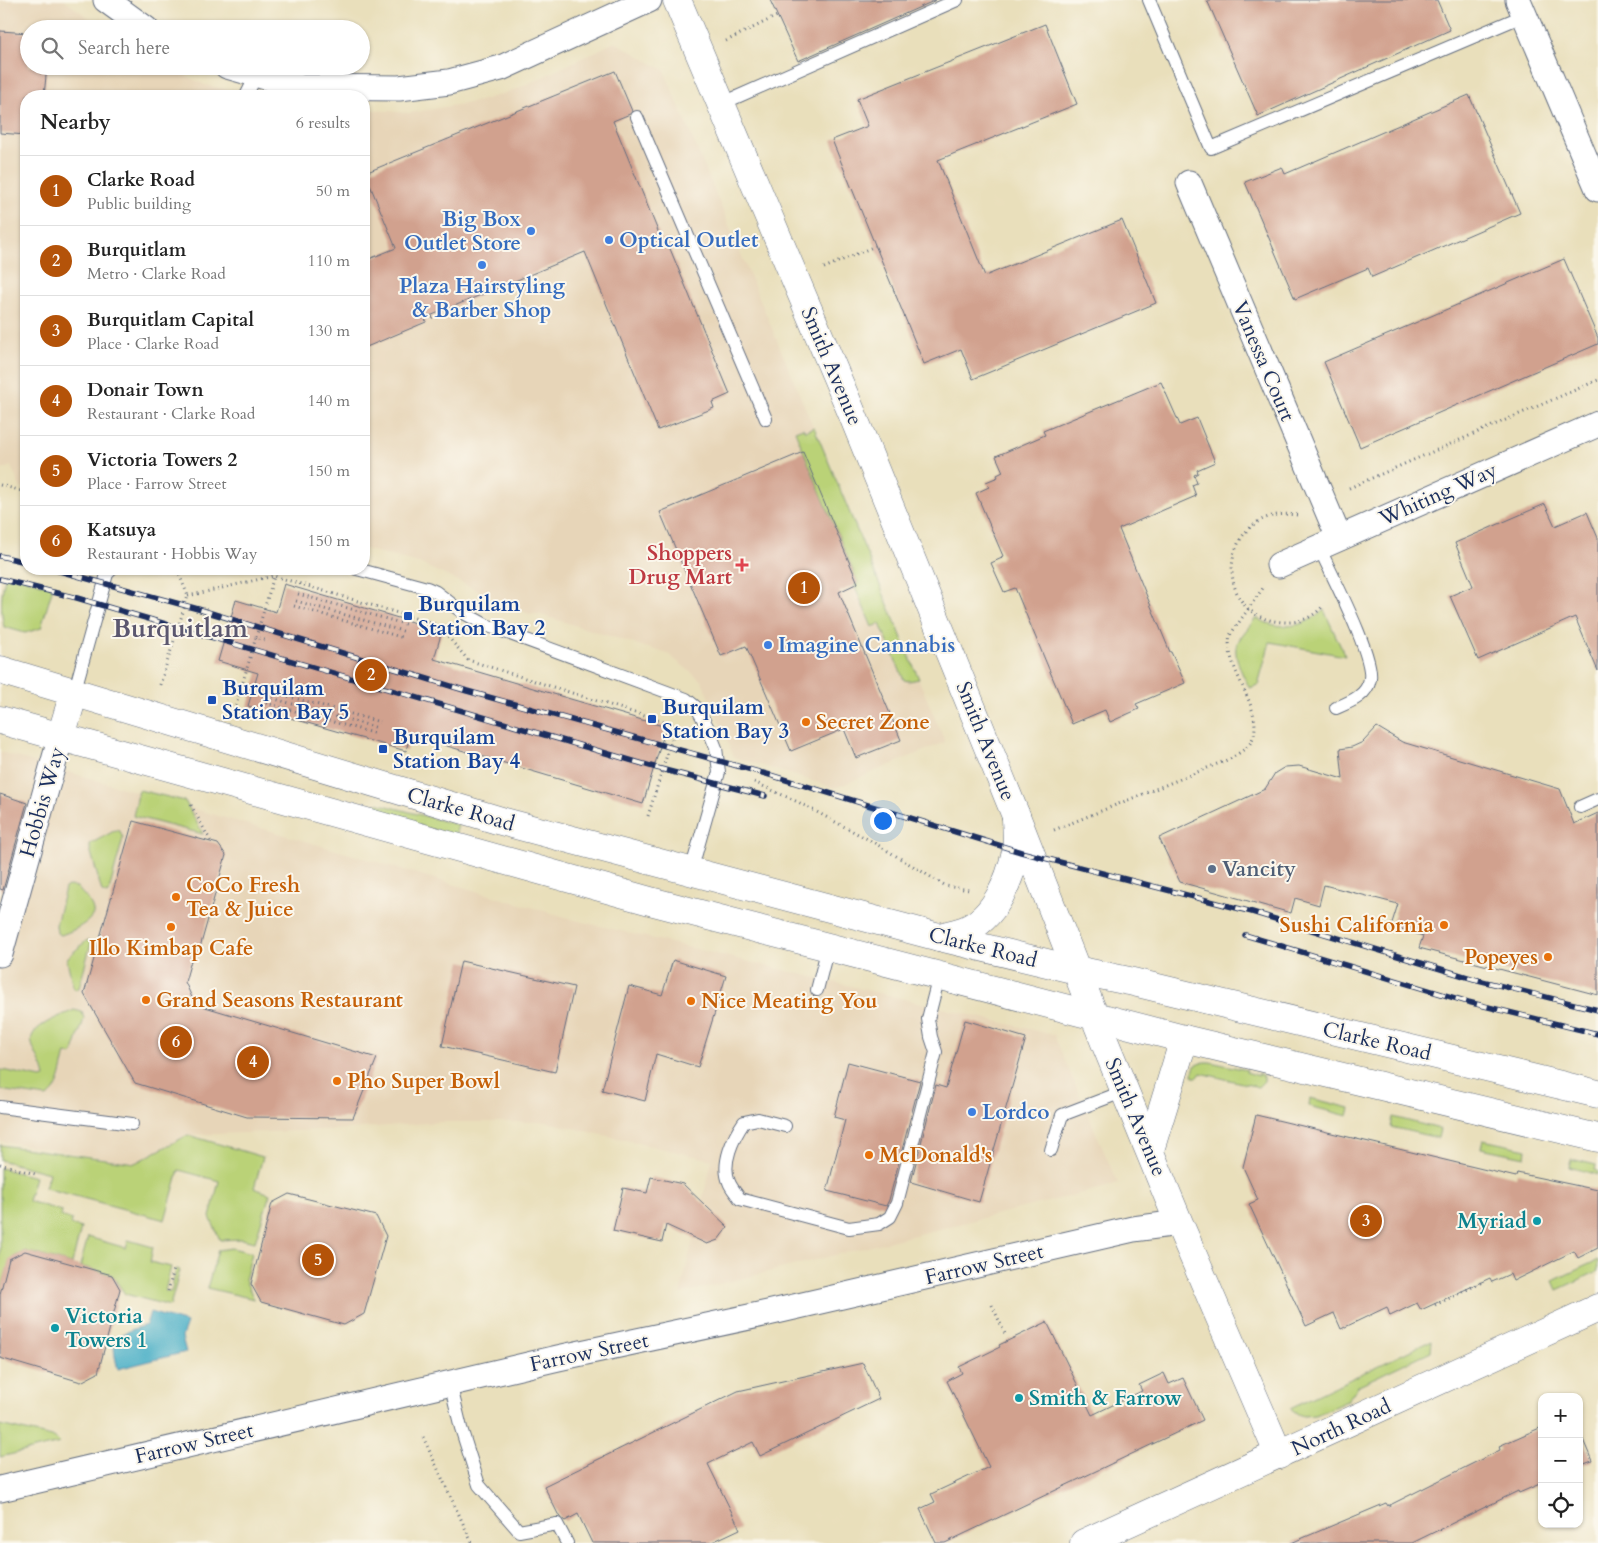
<!DOCTYPE html>
<meta charset="utf-8">
<style>
:root{--surface:#fff;--page:#f6f6f6;--text:#222;--muted:#767676;--line:#e0e0e0;--accent:#b45309}
body{margin:0;font-family:Cardo,serif;background:var(--page);color:var(--text)}
.controls{position:absolute;right:15px;bottom:15px;display:grid;overflow:hidden;border-radius:10px;box-shadow:0 1px 4px #0004}
.controls button{width:45px;height:45px;display:grid;place-items:center;padding:0;border:0;border-bottom:1px solid var(--line);background:var(--surface);color:var(--text);font:25px sans-serif}
.you{position:absolute;left:882px;top:820px;width:18px;height:18px;margin:-12px;border:4px solid #fff;border-radius:50%;background:#1a73e8;box-shadow:0 0 0 8px #1a73e833}
.badge{display:grid;place-items:center;width:32px;height:32px;border-radius:50%;background:var(--accent);color:#fff;font-size:16px;font-weight:700}
.pin{position:absolute;translate:-50% -50%;border:2px solid #fff;box-shadow:0 1px 5px #0006}
.list{margin:0;padding:0;list-style:none}
h2{display:flex;justify-content:space-between;align-items:center;height:65px;margin:0;padding:0 20px;font-size:21px}
h2 small{font-size:16px;font-weight:400;color:var(--muted)}
.list li{display:grid;grid-template-columns:32px 1fr auto;gap:15px;align-items:center;box-sizing:border-box;height:70px;padding:0 20px;border-top:1px solid var(--line)}
.list b{display:block;font-size:19px;white-space:nowrap}
.list p{margin:0;font-size:16px;white-space:nowrap;color:var(--muted)}
.list em{font-size:16px;font-style:normal;color:var(--muted)}
.icon{flex:none;width:28px;height:28px;fill:none;stroke:currentColor;stroke-width:2;stroke-linecap:round;stroke-linejoin:round}
.map{position:relative;flex:none;width:1598px;height:1543px;overflow:hidden}
.search{position:absolute;background:var(--surface);box-shadow:0 1px 4px #0004;left:20px;top:20px;width:350px;height:55px;display:flex;align-items:center;gap:12px;box-sizing:border-box;padding:0 18px;border-radius:28px;color:var(--muted);font-size:19px}
.panel{position:absolute;background:var(--surface);box-shadow:0 1px 4px #0004;left:20px;top:90px;width:350px;height:485px;border-radius:20px}
.map>svg:first-child{display:block}
.built{fill:#e7d5b8}
.green{fill:#bad277;stroke:#6a806a}
.water{fill:#47aec6;stroke:#316e92}
.building{fill:#d1a18e}
.lines{fill:none;stroke-linecap:round;stroke-linejoin:round}
.service-casing{stroke:#636d7f;stroke-width:14}
.minor-casing{stroke:#636d7f;stroke-width:27}
.tertiary-casing{stroke:#636d7f;stroke-width:29}
.secondary-casing{stroke:#636d7f;stroke-width:29}
.path{stroke:#636d7f;stroke-width:3;stroke-dasharray:1 4;stroke-linecap:butt}
.service{stroke:#fff;stroke-width:12}
.minor{stroke:#fff;stroke-width:25}
.tertiary{stroke:#fff;stroke-width:28}
.secondary{stroke:#fff;stroke-width:28}
.rail-casing{stroke:#1b2f5e;stroke-width:5.5}
.rail{stroke:#fbf7ec;stroke-width:4;stroke-dasharray:11;stroke-linecap:butt}
.shop-dot{fill:#3f7fe0;stroke:#fbf7ec;stroke-width:2}
.health-dot{fill:#e0444e;stroke:#fbf7ec;stroke-width:2}
.transit-dot{fill:#1a4fb4;stroke:#fbf7ec;stroke-width:2}
.food-dot{fill:#e8710a;stroke:#fbf7ec;stroke-width:2}
.service-dot{fill:#5c6f8a;stroke:#fbf7ec;stroke-width:2}
.culture-dot{fill:#0f9aa8;stroke:#fbf7ec;stroke-width:2}
.labels{text-anchor:middle;stroke-width:4;stroke-linejoin:round;paint-order:stroke}
.shop-label{font-size:21px;font-weight:bold;fill:#366cbe;stroke:#fbf7ec;text-anchor:start}
.street-label{font-size:21px;fill:#1b2f5e;stroke:#fbf7ec}
.health-label{font-size:21px;font-weight:bold;fill:#be3a42;stroke:#fbf7ec;text-anchor:end}
.transit-label{font-size:21px;font-weight:bold;fill:#164399;stroke:#fbf7ec;text-anchor:start}
.food-label{font-size:21px;font-weight:bold;fill:#c56008;stroke:#fbf7ec;text-anchor:start}
.service-label{font-size:21px;font-weight:bold;fill:#4e5e75;stroke:#fbf7ec;text-anchor:start}
.culture-label{font-size:21px;font-weight:bold;fill:#0d838f;stroke:#fbf7ec;text-anchor:start}
.district-label{font-size:26px;font-weight:bold;fill:#5b576f;stroke:#fbf7ec}
</style>
<div class="map">
<svg width="1598" height="1543" viewBox="0 0 1598 1543">
<rect width="100%" height="100%" fill="#fbf7ec"/>
<filter id="ink" filterUnits="userSpaceOnUse"><feTurbulence type="fractalNoise" baseFrequency=".02" numOctaves="2"/><feDisplacementMap in="SourceGraphic" scale="10" xChannelSelector="R" yChannelSelector="G"/><feConvolveMatrix kernelMatrix="1 2 1 2 8 2 1 2 1" color-interpolation-filters="sRGB"/></filter>
<filter id="wash" filterUnits="userSpaceOnUse"><feTurbulence type="fractalNoise" baseFrequency=".0096" numOctaves="4" result="noise"/><feDisplacementMap in="SourceGraphic" scale="20" xChannelSelector="R" yChannelSelector="G"/><feGaussianBlur stdDeviation="1.12" result="paint"/><feColorMatrix in="noise" values="0 0 0 0 0 0 0 0 0 0 0 0 0 0 0 0 0 1.4 0 .05"/><feComposite in="paint" operator="in"/></filter>
<g filter="url(#wash)">
<rect width="100%" height="100%" fill="#e9dfbb"/>
<g class="built">
<path d="M0,0H64L104,29H29V66H167L205,85L257,96H26V487L21,489L11,466L0,470Z"/>
<path d="M615,42L664,70L945,742L835,788L734,757L702,681L668,654L538,614H529L419,563L364,549V109L410,113L480,101L517,89L549,74Z"/>
<path d="M0,752L575,920L1054,1035L1118,1184L680,1294L712,1160L547,1122H440L349,1129L188,1135L135,1163L0,1141Z"/>
</g>
<g class="green">
<path d="M814,427L919,679L909,681L904,680L880,624L872,627L854,585L858,583L795,431L803,428L805,431Z"/>
<path d="M6,574L53,587L41,628L25,633L4,627C0,607 1,593 6,574Z"/>
<path d="M1324,610L1345,656L1270,642L1259,681L1260,684L1250,688C1244,679 1232,654 1237,644C1241,635 1250,626 1256,618C1279,631 1305,628 1324,610Z"/>
<path d="M139,790L185,801L203,834L133,816Z"/>
<path d="M376,803L458,825L455,836L374,813Z"/>
<path d="M116,830L120,831L123,838L109,891L107,894L102,892L90,849V844Z"/>
<path d="M68,886L77,887C82,894 92,902 93,910C96,921 70,932 61,935L57,933L56,925L65,888Z"/>
<path d="M89,940L91,943L79,988L76,990L73,987L67,960L68,957L86,941Z"/>
<path d="M74,1010L82,1012L84,1019L72,1055L66,1053C62,1067 60,1092 46,1097L0,1090V1071L2,1070L41,1078L45,1077C43,1065 35,1055 32,1044C26,1027 62,1016 74,1010Z"/>
<path d="M1204,1062H1210L1247,1070L1246,1072L1259,1076V1073L1264,1077V1081L1258,1087L1201,1073L1198,1077H1193L1192,1074L1195,1066Z"/>
<path d="M1310,1098L1350,1108L1348,1116L1309,1106Z"/>
<path d="M1393,1117L1440,1129L1438,1138L1391,1127Z"/>
<path d="M188,1135L263,1157L254,1188L270,1194L255,1242L241,1239L220,1240L210,1217L219,1181L179,1170L165,1220L45,1188L49,1173L0,1160V1145L135,1163Z"/>
<path d="M1483,1140L1526,1149L1525,1157L1481,1148Z"/>
<path d="M1571,1159L1596,1165L1595,1170L1598,1171V1175L1569,1167Z"/>
<path d="M0,1168L35,1177L28,1201L62,1211L61,1216L72,1220L71,1225L81,1228L72,1264L25,1251L10,1259L0,1294Z"/>
<path d="M88,1237L126,1248L128,1240L153,1247L150,1262L171,1267L165,1291L171,1292L176,1269L180,1270L170,1306L125,1294L112,1275L80,1266Z"/>
<path d="M232,1248L252,1253L245,1280L254,1299L207,1288L218,1250Z"/>
<path d="M1598,1260V1271L1557,1290L1553,1281Z"/>
<path d="M1432,1340L1431,1351L1359,1385L1347,1401L1316,1415L1303,1416L1298,1414L1290,1408Z"/>
<path d="M0,1425L52,1437L57,1440L60,1443L0,1457Z"/>
</g>
<path class="water" d="M150,1312L187,1323L182,1337L186,1352L118,1369C109,1336 115,1335 146,1325Z"/>
<g id="blocks">
<g class="building">
<path d="M770,0H936L798,61Z"/>
<path d="M1207,0H1437L1450,30L1258,116Z"/>
<path d="M1045,24L1077,104L938,160L985,276L1122,220L1156,303L973,379L961,349L924,364L832,140L868,126L857,99Z"/>
<path d="M0,31L29,33V66H47L44,96H26V135L0,133Z"/>
<path d="M615,71L632,111L630,114L613,121L662,241L666,239L730,394L712,402L714,408L658,430L585,252L425,318L426,322L364,348V261L396,248L365,173Z"/>
<path d="M1469,95L1520,213L1372,277L1368,268L1295,299L1245,182L1282,167L1285,174Z"/>
<path d="M1564,259L1598,338V344L1360,447L1324,362Z"/>
<path d="M1161,382L1180,425L1197,418L1215,462L1197,470L1198,473L1194,475L1197,483L1192,485L1196,496L1119,529L1170,652H1171L1185,683L1136,704L1139,709L1110,722L1105,710L1072,724L1015,588L1004,592L991,563L1002,558L1001,557L1003,556L976,493L989,487L986,482L998,477L997,475L1003,472L996,456L1045,435L1043,431Z"/>
<path d="M803,452L858,583L839,592L901,740L856,758L844,729L791,751L746,646L721,656L660,512Z"/>
<path d="M1545,504L1555,526L1587,512L1598,538V671L1575,617L1478,660L1450,596L1473,586L1455,543Z"/>
<path d="M284,584L442,631L434,659L666,727L643,804L410,735L406,751L248,706L258,673L218,661L236,600L276,612Z"/>
<path d="M1377,727L1402,742L1560,789L1574,824L1598,813V995L1419,948L1423,936L1391,926L1398,904L1324,885L1319,905L1295,898L1291,913L1180,882L1159,838L1265,789L1275,773L1285,767L1299,766L1343,779L1340,749L1352,747L1363,742Z"/>
<path d="M0,794L27,803L3,890L0,889Z"/>
<path d="M133,821L218,844L226,855L199,951L194,950L185,982L195,1004L377,1058L353,1118L247,1117L135,1083L84,994Z"/>
<path d="M673,960L726,976L698,1067L656,1054L645,1101L602,1090L629,986L662,995Z"/>
<path d="M461,961L574,987L555,1072L442,1046Z"/>
<path d="M965,1020L1026,1038L979,1202L911,1182L936,1085L946,1088Z"/>
<path d="M848,1062L920,1081L889,1200L886,1206L827,1191L845,1120L834,1117Z"/>
<path d="M1256,1115L1516,1177L1517,1173L1598,1190V1248L1578,1258L1574,1251L1513,1281L1510,1274L1492,1282L1490,1278L1421,1310L1417,1303L1390,1316L1387,1307L1341,1329L1334,1313L1306,1326L1249,1204L1258,1200L1243,1167Z"/>
<path d="M651,1177L683,1184L728,1227L718,1240L707,1244L666,1225L662,1242L613,1231L623,1188L647,1193Z"/>
<path d="M289,1194L376,1216L386,1236L364,1314L344,1325L261,1302L251,1284L272,1203Z"/>
<path d="M25,1251L112,1275L120,1289L98,1373L81,1382L0,1358V1294L9,1259Z"/>
<path d="M1047,1322L1092,1415L1142,1391L1139,1385L1164,1373L1169,1384L1183,1378L1203,1420L945,1543H936L920,1509L935,1502L931,1494L989,1467L947,1381L962,1373L959,1367L1000,1347L999,1345Z"/>
<path d="M863,1363L879,1399L760,1456L753,1442L708,1464L740,1529L710,1543H592L578,1514L565,1521L559,1516L544,1486L738,1391Z"/>
<path d="M1542,1427V1483L1519,1493L1518,1491L1412,1543H1291L1386,1503L1388,1506L1500,1450L1499,1446Z"/>
<path d="M1579,1430L1592,1461L1579,1466Z"/>
</g>
</g>
</g>
<g filter="url(#ink)">
<use href="#blocks" fill-opacity="0" stroke="#636d7f" stroke-width="1"/>
<g class="lines">
<g class="service-casing">
<g id="service">
<path d="M1149,0L1211,148L1525,15"/>
<path d="M246,96L257,74"/>
<path d="M721,104L957,0"/>
<path d="M637,117L766,419"/>
<path d="M1319,547C1331,574 1374,655 1370,679C1367,696 1350,702 1336,708"/>
<path d="M357,569L427,588L436,592L462,612L486,625L686,699L697,708L708,728L716,748L719,772L691,871"/>
<path d="M74,693L107,574L112,569"/>
<path d="M1580,807L1598,799"/>
<path d="M817,990L828,947"/>
<path d="M0,1107L132,1124"/>
<path d="M785,1126L758,1119L744,1122C733,1138 721,1163 729,1182C731,1188 737,1194 740,1199L849,1228L879,1224L890,1217L897,1203L936,1052L931,1037L928,1019L939,976"/>
<path d="M1051,1150L1062,1115L1125,1091"/>
<path d="M450,1383L461,1428L479,1485L519,1531L557,1524L567,1543"/>
</g>
</g>
<g class="minor-casing">
<g id="minor">
<path d="M106,0L146,29"/>
<path d="M1518,0L1598,189"/>
<path d="M227,66L301,87L399,88L449,82L501,68L649,0"/>
<path d="M1189,183L1339,538"/>
<path d="M1279,565L1598,424"/>
<path d="M0,954L61,736"/>
<path d="M0,1489L558,1358L768,1313L1133,1229L1179,1223"/>
</g>
</g>
<g class="tertiary-casing">
<g id="tertiary">
<path d="M677,0L849,406L1016,816L1105,1043L1179,1223L1279,1455"/>
<path d="M1084,1543L1598,1308"/>
</g>
</g>
<g class="secondary-casing">
<g id="secondary">
<path d="M0,670L501,821L939,937L1076,970L1129,981L1598,1094"/>
<path d="M0,720L650,901L1184,1039L1598,1138"/>
<path d="M61,736L74,693"/>
<path d="M939,937C947,935 957,933 965,930C995,918 1010,880 1016,851C1018,840 1016,827 1016,816"/>
<path d="M1150,1150L1184,1039"/>
</g>
</g>
<g class="path">
<path d="M726,41L777,16"/>
<path d="M824,268L875,246"/>
<path d="M417,318L438,317"/>
<path d="M0,485L26,492"/>
<path d="M1349,488L1598,380"/>
<path d="M1297,515C1218,504 1208,620 1284,622C1298,623 1313,618 1322,607"/>
<path d="M298,594L408,625"/>
<path d="M188,596L273,576"/>
<path d="M296,601L406,632"/>
<path d="M294,606L404,638"/>
<path d="M256,637L274,576L438,625L468,660L676,726"/>
<path d="M160,685L188,596L177,569"/>
<path d="M269,691L380,722"/>
<path d="M268,697L378,728"/>
<path d="M266,703L376,734"/>
<path d="M236,706L256,637L267,641"/>
<path d="M754,782L798,802L873,842L946,886L969,890"/>
<path d="M191,805L211,842"/>
<path d="M648,816L676,726"/>
<path d="M1054,830L1232,758C1237,754 1243,751 1248,746C1273,716 1222,670 1230,635L1263,588"/>
<path d="M0,1164L35,1174"/>
<path d="M168,1291L174,1269"/>
<path d="M992,1305L1006,1336"/>
<path d="M1435,1305L1483,1282"/>
<path d="M423,1437L472,1543"/>
</g>
<use href="#service" class="service"/>
<use href="#minor" class="minor"/>
<use href="#tertiary" class="tertiary"/>
<use href="#secondary" class="secondary"/>
<g class="rail-casing">
<g id="rail">
<path d="M0,556L26,562"/>
<path d="M52,569L198,609L467,691L770,775L1021,852L1252,912L1474,979L1598,1010"/>
<path d="M0,579L77,598L657,768L765,796"/>
<path d="M1245,935L1468,1002L1598,1034"/>
</g>
</g>
<use href="#rail" class="rail"/>
</g>
</g>
<g class="shop-dot">
<circle cx="531" cy="231" r="5"/>
<circle cx="609" cy="240" r="5"/>
<circle cx="482" cy="265" r="5"/>
<circle cx="768" cy="645" r="5"/>
<circle cx="972" cy="1112" r="5"/>
</g>
<path class="health-dot" d="M739.5 557.5h5v5h5v5h-5v5h-5v-5h-5v-5h5z"/>
<g class="transit-dot">
<rect x="403" y="611" width="10" height="10" rx="2.5"/>
<rect x="207" y="695" width="10" height="10" rx="2.5"/>
<rect x="647" y="714" width="10" height="10" rx="2.5"/>
<rect x="378" y="744" width="10" height="10" rx="2.5"/>
</g>
<g class="food-dot">
<circle cx="806" cy="722" r="5"/>
<circle cx="176" cy="897" r="5"/>
<circle cx="1444" cy="925" r="5"/>
<circle cx="171" cy="927" r="5"/>
<circle cx="1548" cy="957" r="5"/>
<circle cx="146" cy="1000" r="5"/>
<circle cx="691" cy="1001" r="5"/>
<circle cx="337" cy="1081" r="5"/>
<circle cx="869" cy="1155" r="5"/>
</g>
<circle class="service-dot" cx="1212" cy="869" r="5"/>
<g class="culture-dot">
<circle cx="1537" cy="1221" r="5"/>
<circle cx="55" cy="1328" r="5"/>
<circle cx="1019" cy="1398" r="5"/>
</g>
<g class="labels">
<g class="shop-label">
<text x="521" y="226" text-anchor="end">Big Box<tspan x="521" dy="24">Outlet Store</tspan></text>
<text x="619" y="247">Optical Outlet</text>
<text x="482" y="293" text-anchor="middle">Plaza Hairstyling<tspan x="482" dy="24">&amp; Barber Shop</tspan></text>
<text x="778" y="652">Imagine Cannabis</text>
<text x="982" y="1119">Lordco</text>
</g>
<g class="street-label">
<text transform="translate(1264 361) rotate(67)" y="7">Vanessa Court</text>
<text transform="translate(832 366) rotate(67)" y="7">Smith Avenue</text>
<text transform="translate(1438 494) rotate(-24)" y="7">Whiting Way</text>
<text transform="translate(986 741) rotate(68)" y="7">Smith Avenue</text>
<text transform="translate(42 802) rotate(-74)" y="7">Hobbis Way</text>
<text transform="translate(461 809) rotate(16)" y="7">Clarke Road</text>
<text transform="translate(983 947) rotate(14)" y="7">Clarke Road</text>
<text transform="translate(1377 1041) rotate(13)" y="7">Clarke Road</text>
<text transform="translate(1136 1117) rotate(67)" y="7">Smith Avenue</text>
<text transform="translate(984 1264) rotate(-13)" y="7">Farrow Street</text>
<text transform="translate(589 1352) rotate(-12)" y="7">Farrow Street</text>
<text transform="translate(1341 1427) rotate(-25)" y="7">North Road</text>
<text transform="translate(194 1443) rotate(-13)" y="7">Farrow Street</text>
</g>
<g class="health-label">
<text x="732" y="560">Shoppers<tspan x="732" dy="24">Drug Mart</tspan></text>
</g>
<g class="transit-label">
<text x="418" y="611">Burquilam<tspan x="418" dy="24">Station Bay 2</tspan></text>
<text x="222" y="695">Burquilam<tspan x="222" dy="24">Station Bay 5</tspan></text>
<text x="662" y="714">Burquilam<tspan x="662" dy="24">Station Bay 3</tspan></text>
<text x="393" y="744">Burquilam<tspan x="393" dy="24">Station Bay 4</tspan></text>
</g>
<g class="food-label">
<text x="816" y="729">Secret Zone</text>
<text x="186" y="892">CoCo Fresh<tspan x="186" dy="24">Tea &amp; Juice</tspan></text>
<text x="1434" y="932" text-anchor="end">Sushi California</text>
<text x="171" y="955" text-anchor="middle">Illo Kimbap Cafe</text>
<text x="1538" y="964" text-anchor="end">Popeyes</text>
<text x="156" y="1007">Grand Seasons Restaurant</text>
<text x="701" y="1008">Nice Meating You</text>
<text x="347" y="1088">Pho Super Bowl</text>
<text x="879" y="1162">McDonald's</text>
</g>
<g class="service-label">
<text x="1222" y="876">Vancity</text>
</g>
<g class="culture-label">
<text x="1527" y="1228" text-anchor="end">Myriad</text>
<text x="65" y="1323">Victoria<tspan x="65" dy="24">Towers 1</tspan></text>
<text x="1029" y="1405">Smith &amp; Farrow</text>
</g>
<g class="district-label">
<text x="180" y="637">Burquitlam</text>
</g>
</g>
</svg>
<div class="controls">
<button>+</button>
<button>−</button>
<button><svg class="icon" aria-label="locate" viewBox="0 0 24 24"><circle cx="12" cy="12" r="6"/><path d="M12 2v4M12 18v4M2 12h4M18 12h4"/></svg></button>
</div>
<div class="you"></div>
<div class="pin badge" style="left:804px;top:588px">1</div>
<div class="pin badge" style="left:371px;top:675px">2</div>
<div class="pin badge" style="left:1366px;top:1221px">3</div>
<div class="pin badge" style="left:253px;top:1062px">4</div>
<div class="pin badge" style="left:318px;top:1260px">5</div>
<div class="pin badge" style="left:176px;top:1042px">6</div>
<div class="search"><svg class="icon" aria-label="search" viewBox="0 0 24 24"><circle cx="10" cy="10" r="6"/><path d="M15 15l6 6"/></svg>Search here</div>
<section class="panel">
<h2>Nearby<small>6 results</small></h2>
<ul class="list">
<li><span class="badge">1</span><div><b>Clarke Road</b><p>Public building</p></div><em>50 m</em></li>
<li><span class="badge">2</span><div><b>Burquitlam</b><p>Metro · Clarke Road</p></div><em>110 m</em></li>
<li><span class="badge">3</span><div><b>Burquitlam Capital</b><p>Place · Clarke Road</p></div><em>130 m</em></li>
<li><span class="badge">4</span><div><b>Donair Town</b><p>Restaurant · Clarke Road</p></div><em>140 m</em></li>
<li><span class="badge">5</span><div><b>Victoria Towers 2</b><p>Place · Farrow Street</p></div><em>150 m</em></li>
<li><span class="badge">6</span><div><b>Katsuya</b><p>Restaurant · Hobbis Way</p></div><em>150 m</em></li>
</ul>
</section>
</div>
